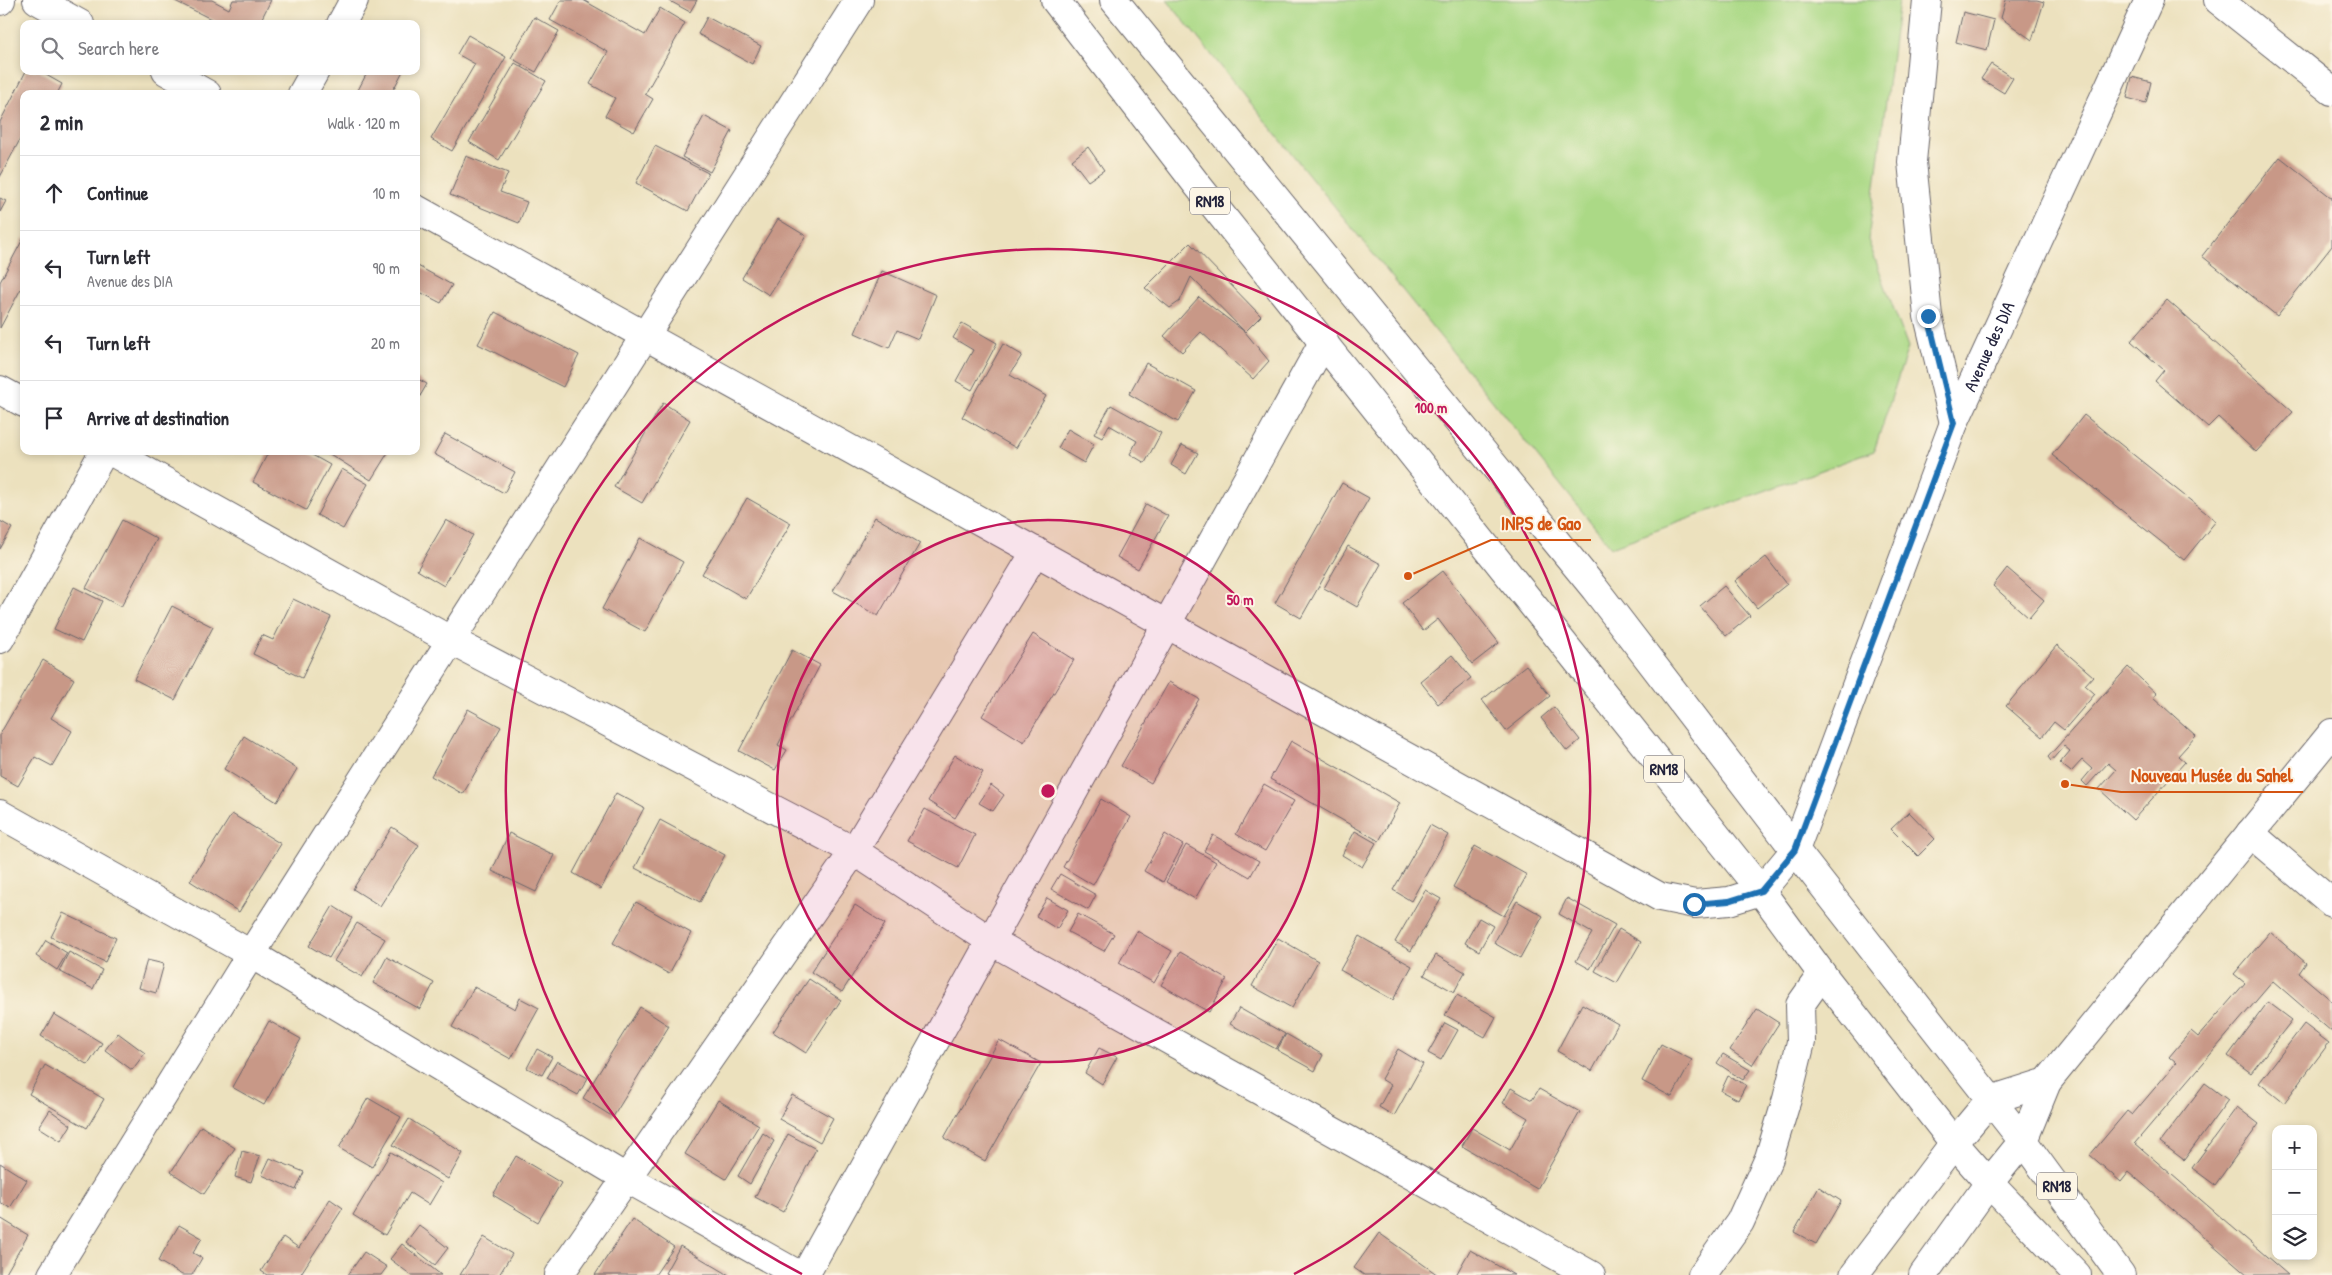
<!DOCTYPE html>
<meta charset="utf-8">
<style>
:root{--surface:#fff;--page:#f7f7f7;--text:#2b2b33;--muted:#7c7c81;--line:#e1e1e2}
body{margin:0;font-family:"Patrick Hand",sans-serif;background:var(--page);color:var(--text)}
.controls{position:absolute;right:15px;bottom:15px;display:grid;overflow:hidden;border-radius:10px;box-shadow:0 2px 8px #0003}
.controls button{width:45px;height:45px;display:grid;place-items:center;padding:0;border:0;border-bottom:1px solid var(--line);background:var(--surface);color:var(--text);font:25px sans-serif}
.stop{position:absolute;width:15px;height:15px;margin:-11px;border:4px solid #1f6fb2;border-radius:50%;background:#fff}
.stop.end{background:#1f6fb2;border-color:#fff;box-shadow:0 1px 5px #0008}
.list{margin:0;padding:0;list-style:none}
h2{display:flex;justify-content:space-between;align-items:center;height:65px;margin:0;padding:0 20px;font-size:21px}
h2 small{font-size:16px;font-weight:400;color:var(--muted)}
.list li{display:grid;grid-template-columns:32px 1fr auto;gap:15px;align-items:center;box-sizing:border-box;height:75px;padding:0 20px;border-top:1px solid var(--line)}
.list b{display:block;font-size:19px;white-space:nowrap}
.list p{margin:0;font-size:16px;white-space:nowrap;color:var(--muted)}
.list em{font-size:16px;font-style:normal;color:var(--muted)}
.icon{flex:none;width:28px;height:28px;fill:none;stroke:currentColor;stroke-width:2;stroke-linecap:round;stroke-linejoin:round}
.map{position:relative;flex:none;width:2332px;height:1275px;overflow:hidden}
.search{position:absolute;background:var(--surface);box-shadow:0 2px 8px #0003;left:20px;top:20px;width:400px;height:55px;display:flex;align-items:center;gap:12px;box-sizing:border-box;padding:0 18px;border-radius:10px;color:var(--muted);font-size:19px}
.panel{position:absolute;background:var(--surface);box-shadow:0 2px 8px #0003;left:20px;top:90px;width:400px;height:365px;border-radius:10px}
.map>svg:first-child{display:block}
.green{fill:#abd986;stroke:#667e60}
.building{fill:#c89887}
.lines{fill:none;stroke-linecap:round;stroke-linejoin:round}
.minor-casing{stroke:#696569;stroke-width:30}
.major-casing{stroke:#696569;stroke-width:30}
.minor{stroke:#fff;stroke-width:28}
.major{stroke:#fff;stroke-width:28}
.route{stroke:#1f6fb2;stroke-width:6}
.ring{fill:none;stroke:#c2185b;stroke-width:2.5}
.labels{text-anchor:middle;stroke-width:4;stroke-linejoin:round;paint-order:stroke}
.shield{fill:#fcf5e5;stroke:#63616e;stroke-width:1}
.shield-label{font-size:16px;font-weight:bold;fill:#22223b}
.street-label{font-size:18px;fill:#22223b;stroke:#fcf5e5}
.centre{fill:#c2185b;stroke:#fcf5e5;stroke-width:2.5}
.ring-label{font-size:15px;text-anchor:middle;font-weight:bold;fill:#c2185b;stroke:#fcf5e5;stroke-width:4;stroke-linejoin:round;paint-order:stroke}
.leader{fill:none;stroke:#d45411;stroke-width:2}
.callout-dot{fill:#d45411;stroke:#fcf5e5;stroke-width:2}
.callout-label{font-size:19px;text-anchor:middle;font-weight:bold;fill:#d45411;stroke:#fcf5e5;stroke-width:4;stroke-linejoin:round;paint-order:stroke}
</style>
<div class="map">
<svg width="2332" height="1275" viewBox="0 0 2332 1275">
<rect width="100%" height="100%" fill="#fcf5e5"/>
<filter id="ink" filterUnits="userSpaceOnUse"><feTurbulence type="fractalNoise" baseFrequency=".02" numOctaves="2"/><feDisplacementMap in="SourceGraphic" scale="10" xChannelSelector="R" yChannelSelector="G"/><feConvolveMatrix kernelMatrix="1 2 1 2 8 2 1 2 1" color-interpolation-filters="sRGB"/></filter>
<filter id="wash" filterUnits="userSpaceOnUse"><feTurbulence type="fractalNoise" baseFrequency=".0096" numOctaves="4" result="noise"/><feDisplacementMap in="SourceGraphic" scale="20" xChannelSelector="R" yChannelSelector="G"/><feGaussianBlur stdDeviation="1.12" result="paint"/><feColorMatrix in="noise" values="0 0 0 0 0 0 0 0 0 0 0 0 0 0 0 0 0 1.4 0 .05"/><feComposite in="paint" operator="in"/></filter>
<g filter="url(#wash)">
<rect width="100%" height="100%" fill="#ece1be"/>
<path class="green" d="M1167,0H1899L1868,240L1908,347L1874,451L1611,547Z"/>
<g id="blocks">
<g class="building">
<path d="M173,0H212L229,9L233,0H271L259,24L219,23Z"/>
<path d="M561,0H583L645,35L660,8L685,23L645,94L653,99L634,132L605,116L615,98L590,84L608,52L550,20Z"/>
<path d="M668,0H697L690,12Z"/>
<path d="M2006,0H2037L2044,2L2032,40L2001,18Z"/>
<path d="M1963,12L1994,20L1987,50L1956,42Z"/>
<path d="M534,17L559,31L536,72L511,58Z"/>
<path d="M707,17L761,46L752,64L698,34Z"/>
<path d="M468,35L506,57L452,151L431,139L475,64L457,54Z"/>
<path d="M515,63L546,81L499,160L469,142Z"/>
<path d="M1991,64L2013,78L2004,93L1981,79Z"/>
<path d="M26,71H39L62,84L57,94H24V132L0,177V122Z"/>
<path d="M368,71H403L391,94H356Z"/>
<path d="M2132,77L2151,82L2146,103L2127,98Z"/>
<path d="M704,116L732,131L710,172L682,157Z"/>
<path d="M655,146L708,173L688,211L636,183Z"/>
<path d="M1088,147L1104,170L1088,181L1072,160Z"/>
<path d="M466,156L508,173L500,192L527,202L519,223L450,195Z"/>
<path d="M2280,157L2332,198V246L2277,316L2202,256Z"/>
<path d="M0,198L6,201L0,212Z"/>
<path d="M778,219L806,236L769,295L742,278Z"/>
<path d="M24,237V283L0,328V282Z"/>
<path d="M1190,243L1261,316L1245,332L1191,277L1180,301L1170,308L1145,288Z"/>
<path d="M416,265L452,285L441,303L416,290Z"/>
<path d="M882,271L936,295L918,339L897,330L889,348L855,333Z"/>
<path d="M1199,297L1245,332L1269,361L1253,379L1201,332L1182,352L1164,336Z"/>
<path d="M2167,300L2293,412L2256,452L2218,417L2208,427L2155,381L2164,370L2131,341Z"/>
<path d="M495,312L579,355L563,387L478,344Z"/>
<path d="M962,323L997,343L972,390L956,381L973,350L953,338Z"/>
<path d="M1003,344L1022,355L1010,375L1046,396L1016,448L962,417Z"/>
<path d="M1146,363L1196,391L1178,422L1129,394Z"/>
<path d="M416,378L427,384L416,403Z"/>
<path d="M663,403L690,420L642,503L614,487Z"/>
<path d="M1111,405L1161,433L1145,463L1130,454L1137,441L1109,425L1102,438L1094,434Z"/>
<path d="M2084,415L2216,521L2184,560L2052,455Z"/>
<path d="M1068,429L1094,444L1084,463L1058,448Z"/>
<path d="M445,434L515,472L504,493L434,454Z"/>
<path d="M1182,445L1198,453L1186,474L1171,465Z"/>
<path d="M269,451H305L330,465L306,510L253,482Z"/>
<path d="M325,451H389L371,480Z"/>
<path d="M342,469L368,484L343,529L317,515Z"/>
<path d="M1342,483L1369,498L1301,618L1275,603Z"/>
<path d="M747,498L791,523L746,599L702,574Z"/>
<path d="M1146,504L1168,516L1138,569L1117,557Z"/>
<path d="M875,517L920,543L878,616L833,591Z"/>
<path d="M122,520L157,539L121,607L86,588Z"/>
<path d="M446,520L473,535L444,586L417,570Z"/>
<path d="M0,521L12,528L0,549Z"/>
<path d="M640,538L683,562L645,632L602,609Z"/>
<path d="M1348,546L1381,564L1357,607L1324,588Z"/>
<path d="M1766,557L1787,584L1757,608L1735,581Z"/>
<path d="M2007,568L2044,600L2029,618L1993,586Z"/>
<path d="M1443,571L1499,643L1472,664L1438,619L1423,631L1402,603Z"/>
<path d="M1724,586L1750,616L1726,636L1700,606Z"/>
<path d="M74,587L102,601L82,642L54,629Z"/>
<path d="M293,599L331,617L302,678L253,654L262,635L273,640Z"/>
<path d="M172,606L213,627L175,700L134,679Z"/>
<path d="M1033,634L1074,660L1024,742L982,716Z"/>
<path d="M2057,645L2093,676L2085,685L2095,694L2064,730L2054,722L2042,737L2006,706Z"/>
<path d="M792,650L820,665L778,745L787,750L775,770L739,751Z"/>
<path d="M1452,655L1471,678L1438,704L1420,681Z"/>
<path d="M43,660L74,679L51,718L72,731L52,766L35,757L18,786L0,776V734Z"/>
<path d="M1526,665L1550,696L1506,731L1482,700Z"/>
<path d="M2128,667L2157,694L2153,697L2196,736L2178,756L2185,762L2133,820L2099,789L2116,770L2108,763L2087,786L2082,781L2092,769L2082,760L2071,772L2060,763L2070,751L2064,746L2051,761L2048,757Z"/>
<path d="M1169,682L1199,699L1151,783L1121,766Z"/>
<path d="M1554,707L1580,740L1567,751L1541,718Z"/>
<path d="M468,709L501,727L463,794L431,776Z"/>
<path d="M244,736L297,769L277,802L224,769Z"/>
<path d="M1291,741L1400,803L1379,841L1270,779Z"/>
<path d="M955,755L983,772L955,818L928,801Z"/>
<path d="M1264,784L1294,801L1265,851L1236,834Z"/>
<path d="M991,785L1004,795L993,811L979,803Z"/>
<path d="M616,793L644,808L601,889L573,873Z"/>
<path d="M1101,799L1131,817L1093,885L1063,867Z"/>
<path d="M925,809L975,835L958,868L907,841Z"/>
<path d="M1909,812L1935,839L1918,856L1891,829Z"/>
<path d="M232,814L281,844L239,912L190,881Z"/>
<path d="M660,820L725,855L700,902L635,868Z"/>
<path d="M1430,825L1448,835L1411,901L1393,890Z"/>
<path d="M392,827L419,845L380,906L353,889Z"/>
<path d="M1355,831L1376,843L1362,867L1342,855Z"/>
<path d="M509,833L554,855L536,892L492,871Z"/>
<path d="M1165,834L1183,845L1163,882L1144,871Z"/>
<path d="M1213,835L1259,861L1250,877L1204,851Z"/>
<path d="M1186,845L1216,862L1195,899L1166,882Z"/>
<path d="M1475,846L1527,875L1504,916L1453,887Z"/>
<path d="M1060,874L1096,895L1088,910L1051,889Z"/>
<path d="M1425,890L1441,899L1411,951L1395,942Z"/>
<path d="M1047,898L1068,910L1057,929L1036,916Z"/>
<path d="M1567,898L1615,925L1590,969L1576,961L1592,933L1559,914Z"/>
<path d="M1517,901L1543,916L1520,958L1494,943Z"/>
<path d="M636,902L691,933L669,974L613,943Z"/>
<path d="M855,905L885,924L842,992L811,972Z"/>
<path d="M333,906L352,918L329,958L309,946Z"/>
<path d="M63,913L116,938L105,962L51,937Z"/>
<path d="M1078,914L1114,934L1104,951L1068,932Z"/>
<path d="M1479,918L1493,926L1479,951L1465,943Z"/>
<path d="M357,923L385,939L362,977L334,961Z"/>
<path d="M1619,929L1641,942L1617,983L1595,971Z"/>
<path d="M1137,931L1172,951L1154,983L1119,963Z"/>
<path d="M2270,932L2306,963L2299,973L2332,1001V1032L2273,981L2135,1143L2288,1275H2248L2129,1172L2121,1182L2090,1155L2127,1111L2132,1115L2176,1063L2169,1057L2191,1031L2198,1037L2245,983L2234,974Z"/>
<path d="M1359,936L1412,966L1393,1000L1340,970Z"/>
<path d="M1278,938L1318,961L1292,1008L1252,986Z"/>
<path d="M46,940L67,953L57,970L36,956Z"/>
<path d="M69,952L102,970L93,989L59,971Z"/>
<path d="M1180,952L1227,979L1209,1012L1161,985Z"/>
<path d="M1436,955L1465,972L1454,992L1424,975Z"/>
<path d="M387,957L434,983L420,1009L373,983Z"/>
<path d="M147,960L164,964L156,993L139,988Z"/>
<path d="M809,979L841,1000L806,1053L773,1032Z"/>
<path d="M474,987L515,1009L520,998L539,1008L511,1059L452,1027Z"/>
<path d="M1457,995L1496,1017L1485,1037L1445,1015Z"/>
<path d="M2268,1002L2292,1020L2251,1073L2228,1056Z"/>
<path d="M1582,1004L1618,1024L1592,1071L1557,1051Z"/>
<path d="M640,1007L669,1026L613,1117L583,1098Z"/>
<path d="M1239,1008L1285,1034L1276,1049L1230,1024Z"/>
<path d="M1757,1009L1779,1023L1752,1065L1730,1050Z"/>
<path d="M54,1014L102,1043L88,1065L41,1036Z"/>
<path d="M269,1021L301,1039L264,1105L232,1087Z"/>
<path d="M1445,1023L1458,1030L1441,1060L1428,1053Z"/>
<path d="M2304,1024L2329,1043L2284,1103L2259,1083Z"/>
<path d="M118,1033L145,1053L132,1070L105,1050Z"/>
<path d="M1286,1034L1323,1055L1315,1071L1277,1050Z"/>
<path d="M999,1040L1041,1063L985,1161L944,1138Z"/>
<path d="M1661,1044L1692,1060L1672,1097L1642,1081Z"/>
<path d="M1099,1048L1117,1057L1102,1084L1085,1073Z"/>
<path d="M537,1049L552,1057L542,1075L527,1068Z"/>
<path d="M1398,1049L1423,1064L1394,1116L1379,1107L1391,1085L1381,1079Z"/>
<path d="M1723,1054L1750,1070L1743,1080L1717,1063Z"/>
<path d="M557,1061L588,1078L578,1095L547,1078Z"/>
<path d="M45,1065L104,1099L87,1128L29,1094Z"/>
<path d="M1728,1076L1746,1085L1738,1100L1721,1091Z"/>
<path d="M2205,1083L2228,1100L2184,1160L2160,1142Z"/>
<path d="M1511,1088L1532,1100L1539,1089L1580,1112L1537,1189L1462,1146L1472,1128L1510,1150L1528,1118L1503,1103Z"/>
<path d="M792,1095L833,1118L820,1142L779,1119Z"/>
<path d="M368,1098L401,1117L372,1167L339,1148Z"/>
<path d="M718,1100L759,1125L726,1179L685,1154Z"/>
<path d="M2237,1107L2259,1124L2215,1185L2192,1168Z"/>
<path d="M50,1110L71,1125L61,1141L39,1127Z"/>
<path d="M409,1119L463,1153L448,1179L393,1145Z"/>
<path d="M201,1126L235,1148L204,1194L171,1172Z"/>
<path d="M763,1133L774,1141L750,1184L738,1176Z"/>
<path d="M788,1134L816,1149L783,1212L755,1197Z"/>
<path d="M242,1151L260,1156L251,1182L235,1177Z"/>
<path d="M391,1152L442,1183L429,1205L410,1193L385,1235L353,1215Z"/>
<path d="M516,1156L561,1183L538,1222L493,1195Z"/>
<path d="M270,1158L304,1172L296,1190L262,1175Z"/>
<path d="M0,1163L27,1180L10,1208L0,1202Z"/>
<path d="M1819,1187L1841,1201L1816,1244L1794,1232Z"/>
<path d="M330,1199L343,1208L300,1275H267L261,1271L283,1237L299,1248Z"/>
<path d="M0,1218L28,1235L5,1275H0Z"/>
<path d="M632,1219L674,1247L655,1275H595Z"/>
<path d="M179,1225L202,1238L193,1253L202,1258L192,1275H182L158,1261Z"/>
<path d="M419,1225L448,1248L435,1265L406,1242Z"/>
<path d="M1379,1233L1438,1275H1364L1354,1268Z"/>
<path d="M484,1237L512,1254L499,1275H460Z"/>
<path d="M402,1244L441,1275H411L390,1259Z"/>
<path d="M680,1246L729,1275H669L665,1273Z"/>
<path d="M1470,1250L1514,1275H1456Z"/>
<path d="M364,1252L387,1267L381,1275H348Z"/>
</g>
</g>
</g>
<g filter="url(#ink)">
<use href="#blocks" fill-opacity="0" stroke="#696569" stroke-width="1"/>
<g class="lines">
<g class="minor-casing">
<g id="minor">
<path d="M37,0L80,24"/>
<path d="M1927,0L1912,162L1928,316L1954,423"/>
<path d="M2218,0L2332,91"/>
<path d="M0,1L1,0"/>
<path d="M341,24L354,0"/>
<path d="M166,71L207,94"/>
<path d="M302,94L315,71"/>
<path id="s1" d="M416,209L1660,897L1695,904L1729,901L1761,891L1795,850L1954,423L2149,0"/>
<path d="M0,390L24,403"/>
<path d="M110,451L452,641L854,851L991,941L1591,1275"/>
<path d="M0,639L104,451"/>
<path d="M0,814L251,954L626,1178L799,1275"/>
<path d="M2250,833L2332,903"/>
<path d="M52,1275L251,954L859,0"/>
<path d="M559,1275L854,851L1036,551"/>
<path d="M805,1275L1324,341"/>
<path d="M1702,1275L1740,1222L1769,1158L1787,1099L1801,1042L1800,1005L1822,974"/>
<path d="M1854,1275L1954,1143L1990,1100L2047,1082L2332,733"/>
<path d="M1923,1275L1989,1183L2023,1141L2047,1082"/>
</g>
</g>
<g class="major-casing">
<g id="major">
<path d="M1055,0L1195,182L1761,891L1822,974L1954,1143L1989,1183L2077,1275"/>
<path d="M1114,0L1595,589L1795,850L2023,1141L2121,1275"/>
</g>
</g>
<use href="#minor" class="minor"/>
<use href="#major" class="major"/>
</g>
</g>
<g class="lines" filter="url(#ink)">
<path class="route" d="M1694,904L1729,901L1761,891L1795,850L1954,423L1928,316"/>
</g>
<circle cx="1048" cy="791" r="271" fill="#c2185b" fill-opacity=".12"/>
<g class="ring">
<circle cx="1048" cy="791" r="271"/>
<path d="M802 1274A542 542 0 1 1 1294 1274"/>
</g>
<g class="labels">
<g class="shield">
<rect x="1190" y="187.5" width="40" height="27" rx="4"/>
<rect x="1644" y="755.5" width="40" height="27" rx="4"/>
<rect x="2037" y="1172.5" width="40" height="27" rx="4"/>
</g>
<g class="shield-label">
<text x="1210" y="207">RN18</text>
<text x="1664" y="775">RN18</text>
<text x="2057" y="1192">RN18</text>
</g>
<g class="street-label">
<text dy="6" stroke="none"><textPath href="#s1" startOffset="2118">Avenue des DIA</textPath></text>
</g>
</g>
<circle cx="1048" cy="791" r="8" class="centre"/>
<g class="ring-label">
<text x="1431" y="413">100 m</text>
<text x="1240" y="605">50 m</text>
</g>
<path class="leader" d="M1408 576L1491 540H1591M2065 784L2121 792H2303"/>
<g class="callout-dot">
<circle cx="1408" cy="576" r="5"/>
<circle cx="2065" cy="784" r="5"/>
</g>
<g class="callout-label">
<text x="1541" y="530">INPS de Gao</text>
<text x="2212" y="782">Nouveau Musée du Sahel</text>
</g>
</svg>
<div class="controls">
<button>+</button>
<button>−</button>
<button><svg class="icon" aria-label="layers" viewBox="0 0 24 24"><path d="M12 4l9 5-9 5-9-5zM3 14l9 5 9-5"/></svg></button>
</div>
<div class="stop" style="left:1694px;top:904px"></div>
<div class="stop end" style="left:1928px;top:316px"></div>
<div class="search"><svg class="icon" aria-label="search" viewBox="0 0 24 24"><circle cx="10" cy="10" r="6"/><path d="M15 15l6 6"/></svg>Search here</div>
<section class="panel">
<h2>2 min<small>Walk · 120 m</small></h2>
<ul class="list">
<li><svg class="icon" aria-label="ahead" viewBox="0 0 24 24"><path d="M12 20V5M6 11l6-6 6 6"/></svg><div><b>Continue</b></div><em>10 m</em></li>
<li><svg class="icon" aria-label="left" viewBox="0 0 24 24"><path d="M17 20v-9H6M10 6l-5 5 5 5"/></svg><div><b>Turn left</b><p>Avenue des DIA</p></div><em>90 m</em></li>
<li><svg class="icon" aria-label="left" viewBox="0 0 24 24"><path d="M17 20v-9H6M10 6l-5 5 5 5"/></svg><div><b>Turn left</b></div><em>20 m</em></li>
<li><svg class="icon" aria-label="arrive" viewBox="0 0 24 24"><path d="M6 21V4h12l-3 4 3 4H6"/></svg><div><b>Arrive at destination</b></div></li>
</ul>
</section>
</div>
